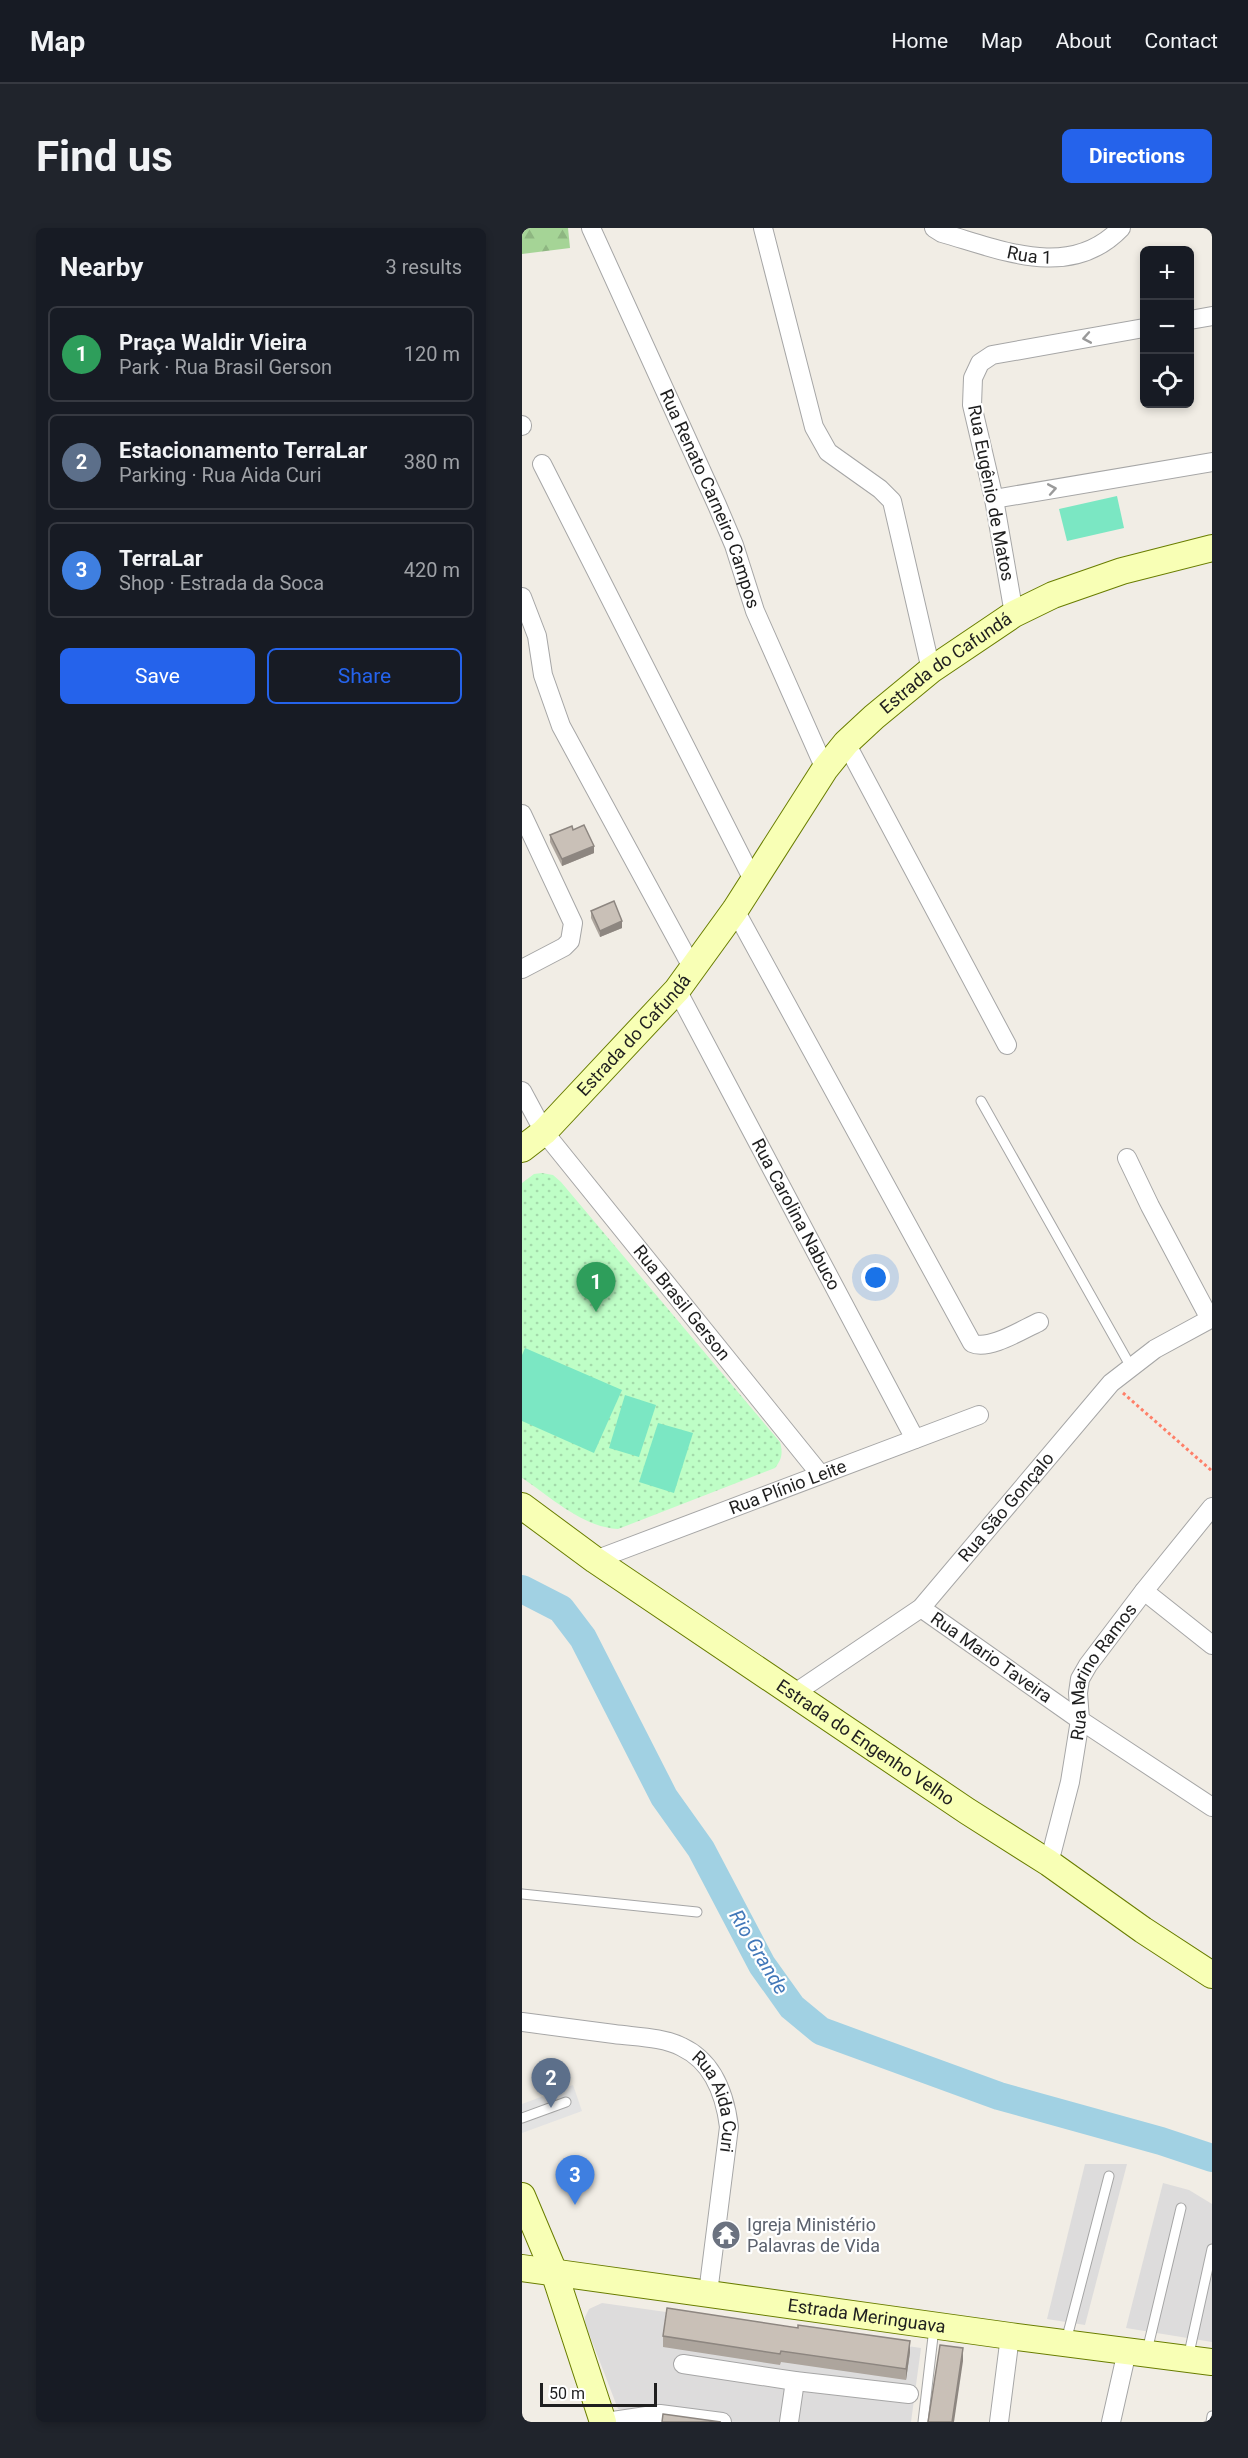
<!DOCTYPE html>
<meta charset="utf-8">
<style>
:root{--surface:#171b24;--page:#20242c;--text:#f1f3f6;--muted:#9ea1a6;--line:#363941;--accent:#2563eb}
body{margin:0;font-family:Roboto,sans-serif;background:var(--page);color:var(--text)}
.controls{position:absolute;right:18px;top:18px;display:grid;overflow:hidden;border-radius:9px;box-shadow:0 3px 9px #0003}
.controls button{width:54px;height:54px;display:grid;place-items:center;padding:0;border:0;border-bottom:2px solid var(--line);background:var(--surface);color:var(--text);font:30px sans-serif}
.scale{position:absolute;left:18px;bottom:15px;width:117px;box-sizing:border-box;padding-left:6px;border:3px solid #1f1f1f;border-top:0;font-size:16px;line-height:21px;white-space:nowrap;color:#1f1f1f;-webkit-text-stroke:4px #fff;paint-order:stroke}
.you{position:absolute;left:354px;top:1050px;width:21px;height:21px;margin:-15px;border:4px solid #fff;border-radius:50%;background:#1a73e8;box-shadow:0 0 0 9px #1a73e833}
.badge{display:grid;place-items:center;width:39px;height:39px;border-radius:50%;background:var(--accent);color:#fff;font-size:20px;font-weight:700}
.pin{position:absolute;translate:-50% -50px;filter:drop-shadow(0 2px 3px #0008)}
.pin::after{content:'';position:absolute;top:32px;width:21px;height:18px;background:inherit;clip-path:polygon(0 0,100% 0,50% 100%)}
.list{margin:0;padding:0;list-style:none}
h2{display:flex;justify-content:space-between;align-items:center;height:78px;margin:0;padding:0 24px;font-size:26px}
h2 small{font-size:20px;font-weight:400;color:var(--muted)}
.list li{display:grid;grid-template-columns:39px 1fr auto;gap:18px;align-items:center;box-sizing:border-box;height:96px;margin:0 12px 12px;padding:0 12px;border:2px solid var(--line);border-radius:9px}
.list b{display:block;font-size:22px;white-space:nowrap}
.list p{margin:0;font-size:20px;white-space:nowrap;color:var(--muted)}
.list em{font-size:20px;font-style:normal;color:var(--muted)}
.actions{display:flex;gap:12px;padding:18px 24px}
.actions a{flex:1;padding:14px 0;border:2px solid var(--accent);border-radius:9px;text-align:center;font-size:21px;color:var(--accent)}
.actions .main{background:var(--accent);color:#fff}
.icon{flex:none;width:33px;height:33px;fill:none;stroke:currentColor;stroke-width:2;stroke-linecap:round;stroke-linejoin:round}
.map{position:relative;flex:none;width:690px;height:2194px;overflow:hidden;border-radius:9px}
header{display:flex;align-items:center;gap:36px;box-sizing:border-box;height:84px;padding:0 30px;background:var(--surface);border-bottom:2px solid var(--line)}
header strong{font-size:28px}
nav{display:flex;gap:33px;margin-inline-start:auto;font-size:21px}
.intro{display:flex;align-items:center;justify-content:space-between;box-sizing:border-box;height:144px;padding:0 36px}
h1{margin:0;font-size:42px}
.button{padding:15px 27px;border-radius:9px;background:var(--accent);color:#fff;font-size:21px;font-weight:700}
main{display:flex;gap:36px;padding:0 36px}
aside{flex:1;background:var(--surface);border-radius:9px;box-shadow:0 3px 9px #0003}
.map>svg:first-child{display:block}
.residential{fill:#dddcdc}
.forest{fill:url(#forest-firs)}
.park{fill:url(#park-dots)}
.pitch{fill:#7be7c3}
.parking{fill:#e3e3e3}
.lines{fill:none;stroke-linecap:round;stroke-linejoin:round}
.river{stroke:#a1d1e3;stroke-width:28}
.lane-casing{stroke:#a6a6a6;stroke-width:11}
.street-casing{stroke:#a6a6a6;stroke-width:20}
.secondary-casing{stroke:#697d00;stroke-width:28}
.path{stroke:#ff7f68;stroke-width:3;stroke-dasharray:3 3;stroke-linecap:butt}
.lane{stroke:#fff;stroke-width:9}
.street{stroke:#fff;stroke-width:18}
.secondary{stroke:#f8ffb5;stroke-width:26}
.wall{fill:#ada59d}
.shaded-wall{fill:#8d8680}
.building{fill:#c9c0b7;stroke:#8d8680;stroke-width:1.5}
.oneway{stroke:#9a9a9a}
.labels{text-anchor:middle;stroke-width:4.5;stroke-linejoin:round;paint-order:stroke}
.street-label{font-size:18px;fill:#1f1f1f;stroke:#fff}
.worship-label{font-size:18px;fill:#5b616d;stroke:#fff;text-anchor:start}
.water-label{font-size:20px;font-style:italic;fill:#4278b9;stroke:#fff}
</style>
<header>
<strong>Map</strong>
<nav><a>Home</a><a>Map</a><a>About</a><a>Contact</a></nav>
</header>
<div class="intro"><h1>Find us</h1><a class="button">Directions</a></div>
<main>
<aside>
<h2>Nearby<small>3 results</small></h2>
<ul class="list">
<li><span class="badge" style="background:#2e9e5b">1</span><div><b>Praça Waldir Vieira</b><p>Park · Rua Brasil Gerson</p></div><em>120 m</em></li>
<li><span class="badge" style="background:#5c6f8a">2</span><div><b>Estacionamento TerraLar</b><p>Parking · Rua Aida Curi</p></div><em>380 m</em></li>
<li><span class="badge" style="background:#3f7fe0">3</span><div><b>TerraLar</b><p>Shop · Estrada da Soca</p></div><em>420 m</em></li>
</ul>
<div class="actions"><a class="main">Save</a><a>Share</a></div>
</aside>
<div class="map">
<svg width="690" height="2194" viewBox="0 0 690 2194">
<defs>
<pattern id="forest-firs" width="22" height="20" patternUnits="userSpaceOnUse" patternTransform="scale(1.5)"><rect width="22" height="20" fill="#a5d496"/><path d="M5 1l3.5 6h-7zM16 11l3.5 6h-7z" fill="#8eb681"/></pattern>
<pattern id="park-dots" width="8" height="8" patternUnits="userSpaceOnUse" patternTransform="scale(1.5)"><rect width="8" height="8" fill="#befec6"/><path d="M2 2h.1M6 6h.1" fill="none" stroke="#a3d9aa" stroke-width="1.8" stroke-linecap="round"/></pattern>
</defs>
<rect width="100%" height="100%" fill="#f1ede5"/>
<g class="residential">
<path d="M563,1936H605L563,2097L525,2091Z"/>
<path d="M641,1955L667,1962L690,1976V2114L604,2100Z"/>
<path d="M80,2075L399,2120L389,2194H110L112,2183L96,2181L63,2095V2089L67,2081Z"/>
</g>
<path class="forest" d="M0,0H46L48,20L0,26Z"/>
<path class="park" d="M20,945L31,947L39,954L258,1214C261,1225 260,1231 253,1240L96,1301C60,1299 29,1269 0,1250V955L12,946Z"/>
<g class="pitch">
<path d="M595,268L602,300L545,313L537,281Z"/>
<path d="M3,1120L100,1162L72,1225L0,1193V1127Z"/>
<path d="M103,1167L134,1177L117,1229L87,1220Z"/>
<path d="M136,1195L171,1205L152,1265L117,1254Z"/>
</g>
<path class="parking" d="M51,1857L60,1883L0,1905V1876Z"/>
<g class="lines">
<path class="river" d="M0,1361L39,1381L61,1410L142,1569L179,1621L240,1737L270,1779L299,1803L477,1868L639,1913L690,1930"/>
<g class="lane-casing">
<g id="lane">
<path d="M459,873L609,1139"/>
<path d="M0,1666L175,1684"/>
<path d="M0,1890L44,1874"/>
<path d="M544,2113L587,1948"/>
<path d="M625,2123L659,1980"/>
<path d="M666,2130L690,2021"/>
<path d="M401,2194L412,2100"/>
<path d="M689,2194L690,2188"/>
</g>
</g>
<g class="street-casing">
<g id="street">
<path id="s1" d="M69,0L195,277L212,317L233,383L303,541"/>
<path d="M241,0L292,199L306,224L358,261L370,273L409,442"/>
<path id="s2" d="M412,0L420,5C480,22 548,53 599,0"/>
<path d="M668,92L690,88"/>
<path d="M0,197V198"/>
<path d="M20,236L231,652"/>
<path d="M472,271L690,234"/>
<path d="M0,369L15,408L21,447L39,498L171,741"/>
<path d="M492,386L472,271L450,177L451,150L458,135L470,127L622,100"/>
<path d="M324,515L485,817"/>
<path d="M0,586L51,695L48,713L42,719L0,741"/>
<path d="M213,682L450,1115C467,1123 501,1101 517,1094"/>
<path id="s3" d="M155,762L393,1211"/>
<path id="s4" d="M0,863L22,904L298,1246"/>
<path d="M605,930L628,978L688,1091"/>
<path id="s5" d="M73,1332L457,1187"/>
<path d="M622,1363L690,1417"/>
<path id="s6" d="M399,1380L558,1492L690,1579"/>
<path id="s7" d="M273,1465L399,1380L589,1155L633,1121L690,1090"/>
<path id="s8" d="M527,1635L548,1554L558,1492L556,1465L558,1451L566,1437L622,1363L690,1279"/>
<path id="s9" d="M0,1794C31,1798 61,1802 92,1806C114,1809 141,1809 160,1819C192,1834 203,1867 207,1899L186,2065"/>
<path d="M161,2136L273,2153L387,2166"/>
<path d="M84,2194L138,2186L200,2194"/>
<path d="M267,2194L273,2153"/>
<path d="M477,2194L488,2108"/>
<path d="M589,2194L605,2123"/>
</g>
</g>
<g class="secondary-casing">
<g id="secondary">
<path id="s10" d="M0,921L22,904L155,762L213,682L303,541L324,515L352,489L409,442L492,386L531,367L600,343L690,320"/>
<path id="s11" d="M0,1278L73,1332L445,1583L527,1635L621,1702L690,1747"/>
<path d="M0,1968L32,2044L81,2194"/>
<path id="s12" d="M0,2040L488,2108L690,2134"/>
</g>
</g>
<path class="path" d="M601,1165L690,1243"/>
<use href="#lane" class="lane"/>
<use href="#street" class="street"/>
<use href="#secondary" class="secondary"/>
</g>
<g class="wall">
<path d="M51,602L72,625L40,638L28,614V607Z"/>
<path d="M69,683L100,700L78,709L69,690Z"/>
<path d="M141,2108L388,2124L384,2152L259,2134L258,2137L141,2119Z"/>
</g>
<g class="shaded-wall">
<path d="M72,618V625L40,638V631Z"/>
<path d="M100,693V700L78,709V703Z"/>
<path d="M388,2113V2124L384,2152V2141Z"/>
<path d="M441,2120V2133L432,2194H430Z"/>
</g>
<g class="building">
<path d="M62,597L72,618L40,631L28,607L50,598L51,602Z"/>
<path d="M92,673L100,693L78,703L69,683Z"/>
<path d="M145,2080L276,2100V2097L388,2113L384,2141L259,2123L258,2126L141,2108Z"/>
<path d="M418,2117L441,2120L430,2194H406Z"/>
<path d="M141,2186L199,2194H140Z"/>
</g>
<defs><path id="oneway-chevron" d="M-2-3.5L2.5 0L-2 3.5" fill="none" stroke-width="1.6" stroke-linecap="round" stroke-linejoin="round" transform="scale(1.5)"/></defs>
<g class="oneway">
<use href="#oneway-chevron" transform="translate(565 110) rotate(170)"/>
<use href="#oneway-chevron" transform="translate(530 261) rotate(-10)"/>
</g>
<defs>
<g id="temple-disc" transform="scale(1.5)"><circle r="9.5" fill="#6b7280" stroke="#fff"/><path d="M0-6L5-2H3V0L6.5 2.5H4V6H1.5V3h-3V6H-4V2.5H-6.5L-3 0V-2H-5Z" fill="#fff"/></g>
</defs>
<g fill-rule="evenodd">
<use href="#temple-disc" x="204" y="2007"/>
</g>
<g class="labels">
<g class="street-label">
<text dy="6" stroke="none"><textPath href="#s2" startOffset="100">Rua 1</textPath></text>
<text transform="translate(469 265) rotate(79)" y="6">Rua Eugênio de Matos</text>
<text dy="6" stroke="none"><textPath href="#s1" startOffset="296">Rua Renato Carneiro Campos</textPath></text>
<text dy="6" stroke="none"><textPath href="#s10" startOffset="650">Estrada do Cafundá</textPath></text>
<text dy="6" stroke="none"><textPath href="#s10" startOffset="160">Estrada do Cafundá</textPath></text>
<text dy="6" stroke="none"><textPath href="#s3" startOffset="254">Rua Carolina Nabuco</textPath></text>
<text dy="6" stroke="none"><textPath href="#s4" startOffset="266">Rua Brasil Gerson</textPath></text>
<text dy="6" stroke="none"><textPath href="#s5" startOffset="206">Rua Plínio Leite</textPath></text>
<text dy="6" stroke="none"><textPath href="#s7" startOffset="284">Rua São Gonçalo</textPath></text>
<text dy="6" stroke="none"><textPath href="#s6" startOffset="86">Rua Mario Taveira</textPath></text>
<text dy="6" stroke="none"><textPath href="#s8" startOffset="202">Rua Marino Ramos</textPath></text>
<text dy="6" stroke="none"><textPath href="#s11" startOffset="417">Estrada do Engenho Velho</textPath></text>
<text dy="6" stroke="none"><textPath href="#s9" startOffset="231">Rua Aida Curi</textPath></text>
<text dy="6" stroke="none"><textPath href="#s12" startOffset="348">Estrada Meringuava</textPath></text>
</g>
<g class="worship-label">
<text x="225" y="2003">Igreja Ministério<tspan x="225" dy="21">Palavras de Vida</tspan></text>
</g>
<g class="water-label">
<text transform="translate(237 1724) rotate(59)" y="7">Rio Grande</text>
</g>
</g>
</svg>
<div class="controls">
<button>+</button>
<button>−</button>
<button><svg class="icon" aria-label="locate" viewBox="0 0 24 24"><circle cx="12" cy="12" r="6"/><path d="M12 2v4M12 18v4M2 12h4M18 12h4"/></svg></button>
</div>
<div class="scale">50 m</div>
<div class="you"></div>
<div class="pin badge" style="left:74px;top:1084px;background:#2e9e5b">1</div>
<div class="pin badge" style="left:29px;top:1880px;background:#5c6f8a">2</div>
<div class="pin badge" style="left:53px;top:1977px;background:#3f7fe0">3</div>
</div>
</main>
